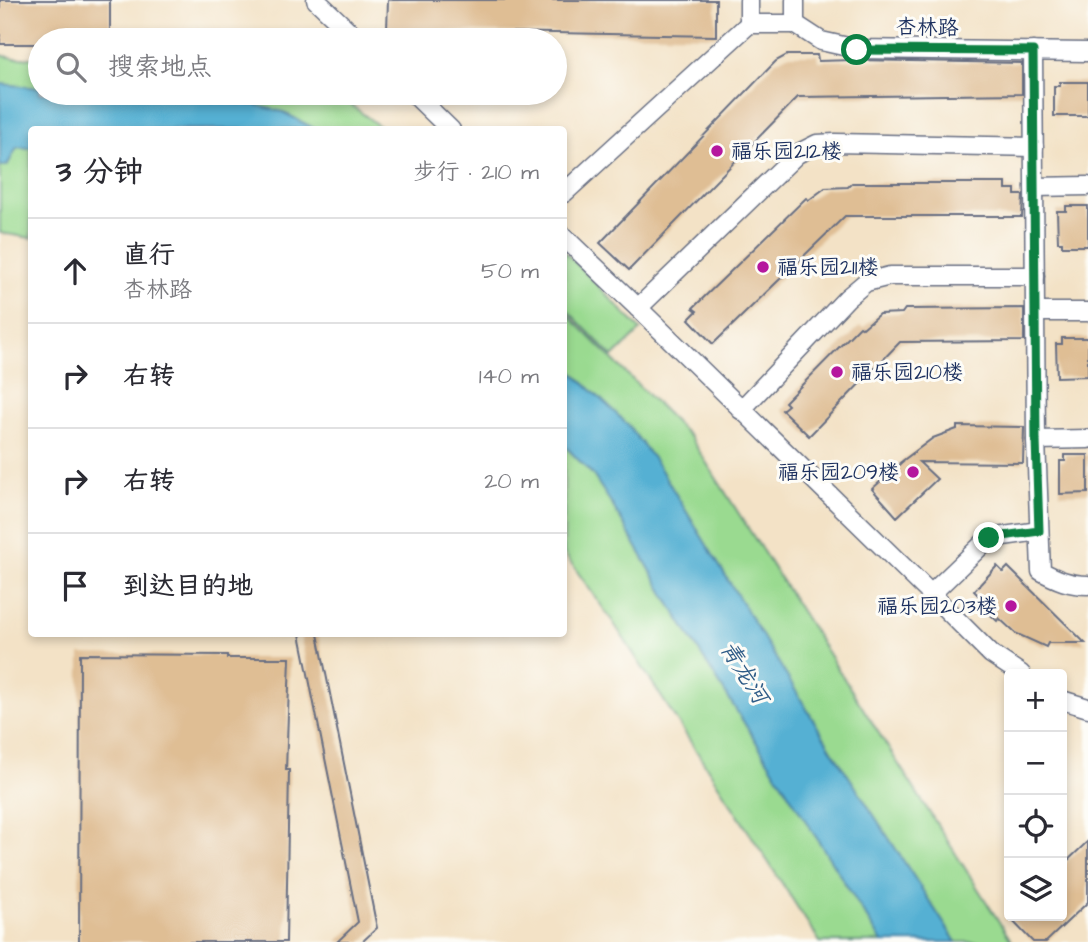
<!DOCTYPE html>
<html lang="zh">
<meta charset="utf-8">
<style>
:root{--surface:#fff;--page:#f2f2f3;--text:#2b2b33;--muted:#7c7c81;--line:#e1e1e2}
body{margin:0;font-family:"Architects Daughter","LXGW WenKai TC",sans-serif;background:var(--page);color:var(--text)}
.controls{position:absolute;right:21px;bottom:21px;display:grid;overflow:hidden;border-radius:7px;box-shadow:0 4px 10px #0003}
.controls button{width:63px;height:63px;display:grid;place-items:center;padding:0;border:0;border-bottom:2px solid var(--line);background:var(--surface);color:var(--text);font:35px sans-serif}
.stop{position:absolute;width:21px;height:21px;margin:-16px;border:5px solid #0b8043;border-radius:50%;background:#fff}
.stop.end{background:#0b8043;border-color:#fff;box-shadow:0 2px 7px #0008}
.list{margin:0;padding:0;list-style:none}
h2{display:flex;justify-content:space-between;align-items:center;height:91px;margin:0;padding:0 28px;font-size:30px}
h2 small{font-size:23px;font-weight:400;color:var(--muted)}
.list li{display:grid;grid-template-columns:46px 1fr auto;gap:21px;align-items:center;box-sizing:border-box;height:105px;padding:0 28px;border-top:2px solid var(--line)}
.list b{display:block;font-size:26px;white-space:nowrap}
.list p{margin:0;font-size:23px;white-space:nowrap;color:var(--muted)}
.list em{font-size:23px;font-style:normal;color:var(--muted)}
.icon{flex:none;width:38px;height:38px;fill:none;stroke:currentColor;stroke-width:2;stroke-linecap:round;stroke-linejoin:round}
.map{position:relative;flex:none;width:1088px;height:942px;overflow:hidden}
.search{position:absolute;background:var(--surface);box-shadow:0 4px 10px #0003;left:28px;top:28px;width:539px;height:77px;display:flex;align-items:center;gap:18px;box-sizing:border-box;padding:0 24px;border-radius:38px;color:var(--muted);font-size:26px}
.panel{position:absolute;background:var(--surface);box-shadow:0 4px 10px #0003;left:28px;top:126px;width:539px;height:511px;border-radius:7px}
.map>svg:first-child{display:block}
.green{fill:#9ada90;stroke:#5a8477;stroke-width:2}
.water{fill:#55b0d3;stroke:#387098;stroke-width:2}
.building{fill:#dfbe94}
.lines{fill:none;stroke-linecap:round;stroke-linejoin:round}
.street-casing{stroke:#676e82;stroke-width:21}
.street{stroke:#fff;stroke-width:18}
.route{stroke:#0b8043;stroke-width:9}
.poi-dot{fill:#b5179e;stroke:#fdfcf7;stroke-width:2.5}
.labels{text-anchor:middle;stroke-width:6;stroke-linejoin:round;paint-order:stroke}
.street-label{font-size:21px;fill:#1b2f5e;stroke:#fdfcf7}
.poi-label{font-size:21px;fill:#1b2f5e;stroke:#fdfcf7;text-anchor:start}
.water-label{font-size:23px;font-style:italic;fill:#2f5c87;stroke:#fdfcf7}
</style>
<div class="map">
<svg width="1088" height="942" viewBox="0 0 1088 942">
<rect width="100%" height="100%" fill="#fdfcf7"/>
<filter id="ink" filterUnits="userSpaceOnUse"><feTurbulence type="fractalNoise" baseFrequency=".0143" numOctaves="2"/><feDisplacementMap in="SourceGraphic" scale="14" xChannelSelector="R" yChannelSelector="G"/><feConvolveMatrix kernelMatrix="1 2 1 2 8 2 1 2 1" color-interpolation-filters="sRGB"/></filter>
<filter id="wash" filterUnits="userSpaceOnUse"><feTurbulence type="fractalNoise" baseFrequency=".00686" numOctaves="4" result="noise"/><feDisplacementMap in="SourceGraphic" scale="28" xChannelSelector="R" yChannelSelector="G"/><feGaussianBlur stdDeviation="1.57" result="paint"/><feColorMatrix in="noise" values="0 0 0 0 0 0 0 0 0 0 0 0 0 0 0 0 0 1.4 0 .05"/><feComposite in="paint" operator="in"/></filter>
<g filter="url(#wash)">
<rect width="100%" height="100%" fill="#f3e2c6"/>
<g class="green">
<path d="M0,55L14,58H40V88L0,84Z"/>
<path d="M119,93H330L346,101L383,129H315L283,112Z"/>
<path d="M17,147L31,148V238L0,233V166H7Z"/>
<path d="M564,251L641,330L613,357L564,307Z"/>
<path d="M564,311L690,437L1012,942H956L833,752L658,465L627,424L564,364Z"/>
<path d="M564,445L593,475L610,501L677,616L882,942H820L613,622L564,553Z"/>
</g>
<g class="water">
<path d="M0,84L40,88V93H119L256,105L283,112L315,129L32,130L31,148L17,147L7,166H0Z"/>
<path d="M564,364L627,424L658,465L833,752L956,942H882L677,616L610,501L593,475L564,445Z"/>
</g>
<g id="blocks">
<g class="building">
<path d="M0,0H110V40H40V44H0Z"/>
<path d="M388,0H716V36L387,30Z"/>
<path d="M787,55H817L818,61L854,60L1022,63V94L798,97L629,270L600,243L776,61Z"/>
<path d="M1060,82H1088V116H1054V86H1060Z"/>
<path d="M852,183H1006V189H1015V195H1023L1022,217H999V216H845L713,344L689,319L697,311L693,308L806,198L809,200L825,188L848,187Z"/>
<path d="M1066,206H1088V246H1062V242H1058L1057,211H1066Z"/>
<path d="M1024,308V341L900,342L809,436L782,410L788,405L785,402L860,326L863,328L879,314L902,313L905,309Z"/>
<path d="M1062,338H1088V376L1057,377L1056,344H1062Z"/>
<path d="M957,426L1024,427L1023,463L919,462L937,479L897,517L872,489L902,462H901L933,438L957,429Z"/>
<path d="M1065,455H1088V493L1060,494V461H1065Z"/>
<path d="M997,566L1003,572L1008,567L1085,643H1048L1046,647L1015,633L999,618L997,621L977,602L981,598L974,591Z"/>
<path d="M300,634H318L377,928L362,942H337L358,922Z"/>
<path d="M80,654L227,655V658H290L286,770H289L286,942H79Z"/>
<path d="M1088,841V902L1046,942H1033L1008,916H1062V866Z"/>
</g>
</g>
</g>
<g filter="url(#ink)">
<use href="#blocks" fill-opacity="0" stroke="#676e82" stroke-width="2"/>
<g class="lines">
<g class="street-casing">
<g id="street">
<path d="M316,0L358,40"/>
<path d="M795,0V24L821,41L857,49L1088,52"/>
<path d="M749,24V0"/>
<path d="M1033,51L1036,440L1041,571C1057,580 1070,585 1088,585"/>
<path d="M413,93L451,130"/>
<path d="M1034,187L1088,186"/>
<path d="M564,193L749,24H795"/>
<path d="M564,237L638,308L931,594L991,654L1021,674"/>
<path d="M638,308L797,154L817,144L835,143L1034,147"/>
<path d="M1035,312H1088"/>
<path d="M741,410L847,298L866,282L890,276H1035"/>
<path d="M1036,440L1088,439"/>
<path d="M931,594L989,538L1039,531"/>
<path d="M1062,700L1088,708"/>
</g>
</g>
<use href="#street" class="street"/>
</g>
</g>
<g class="lines" filter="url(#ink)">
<path class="route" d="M857,50L1033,51L1036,440L1039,531L989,538"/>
</g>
<g class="poi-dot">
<circle cx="717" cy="151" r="7"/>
<circle cx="763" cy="267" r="7"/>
<circle cx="837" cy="372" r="7"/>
<circle cx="913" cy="472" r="7"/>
<circle cx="1011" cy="606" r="7"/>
</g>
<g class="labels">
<g class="street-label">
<text transform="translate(927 27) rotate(1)" y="7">杏林路</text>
</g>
<g class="poi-label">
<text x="731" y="158">福乐园212楼</text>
<text x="777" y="274">福乐园211楼</text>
<text x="851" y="379">福乐园210楼</text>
<text x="899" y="479" text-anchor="end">福乐园209楼</text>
<text x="997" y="613" text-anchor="end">福乐园203楼</text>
</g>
<g class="water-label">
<text transform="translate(745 672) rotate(58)" y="8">青龙河</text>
</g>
</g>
</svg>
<div class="controls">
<button>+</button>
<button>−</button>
<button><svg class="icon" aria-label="locate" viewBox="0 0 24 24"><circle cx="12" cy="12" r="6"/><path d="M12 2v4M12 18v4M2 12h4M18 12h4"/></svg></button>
<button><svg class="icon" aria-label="layers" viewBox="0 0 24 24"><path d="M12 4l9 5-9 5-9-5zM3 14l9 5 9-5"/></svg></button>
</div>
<div class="stop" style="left:857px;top:50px"></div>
<div class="stop end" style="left:989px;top:538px"></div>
<div class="search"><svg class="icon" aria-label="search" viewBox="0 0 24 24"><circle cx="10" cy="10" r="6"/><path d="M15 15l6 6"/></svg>搜索地点</div>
<section class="panel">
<h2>3 分钟<small>步行 · 210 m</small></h2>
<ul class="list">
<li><svg class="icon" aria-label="ahead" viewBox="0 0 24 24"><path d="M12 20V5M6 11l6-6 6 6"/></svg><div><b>直行</b><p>杏林路</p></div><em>50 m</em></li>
<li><svg class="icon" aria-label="right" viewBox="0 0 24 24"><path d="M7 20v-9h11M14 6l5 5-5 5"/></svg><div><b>右转</b></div><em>140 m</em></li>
<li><svg class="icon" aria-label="right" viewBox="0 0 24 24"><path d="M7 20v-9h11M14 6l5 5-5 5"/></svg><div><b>右转</b></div><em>20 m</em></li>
<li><svg class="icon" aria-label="arrive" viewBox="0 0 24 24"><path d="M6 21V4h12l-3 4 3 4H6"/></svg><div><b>到达目的地</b></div></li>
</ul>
</section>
</div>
